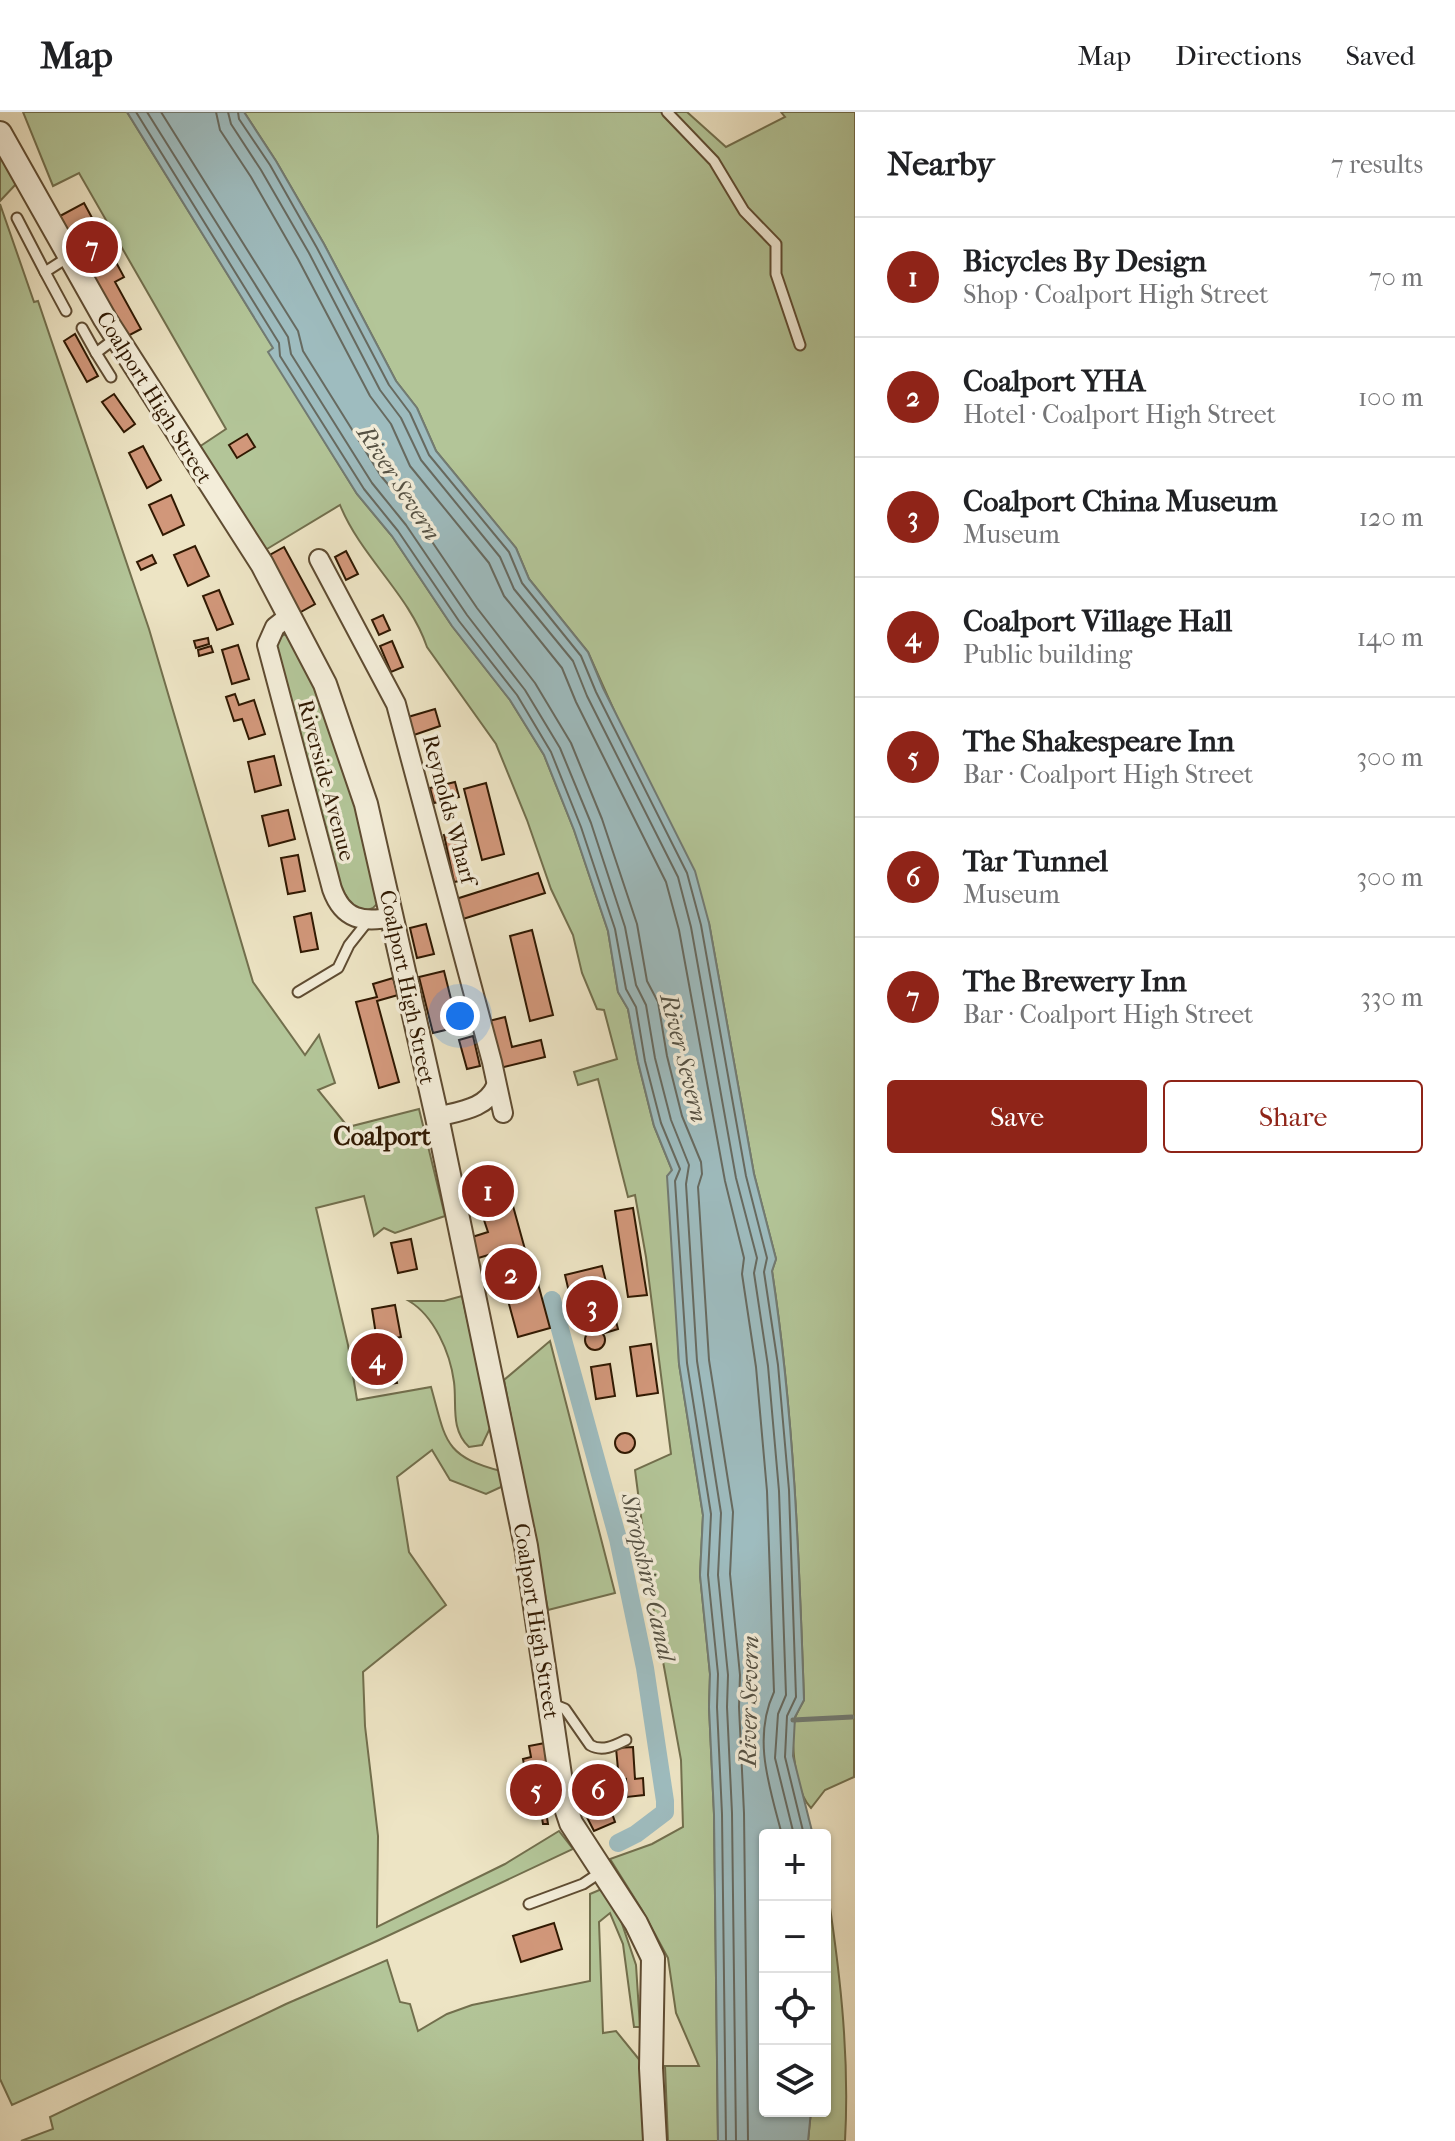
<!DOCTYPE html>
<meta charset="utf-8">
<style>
:root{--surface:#fff;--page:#f6f6f6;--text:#202124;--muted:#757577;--line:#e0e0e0;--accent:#8f2418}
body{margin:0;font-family:"IM FELL French Canon",serif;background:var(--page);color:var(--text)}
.controls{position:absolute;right:24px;bottom:24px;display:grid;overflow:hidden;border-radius:8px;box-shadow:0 2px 6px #0004}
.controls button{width:72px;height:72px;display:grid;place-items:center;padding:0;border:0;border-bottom:2px solid var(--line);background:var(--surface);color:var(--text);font:40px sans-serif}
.you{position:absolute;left:460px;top:904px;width:28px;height:28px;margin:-20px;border:6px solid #fff;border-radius:50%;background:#1a73e8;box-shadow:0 0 0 12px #1a73e833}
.badge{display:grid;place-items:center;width:52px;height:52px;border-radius:50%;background:var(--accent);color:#fff;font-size:26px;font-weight:700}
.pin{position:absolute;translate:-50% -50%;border:4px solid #fff;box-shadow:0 2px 8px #0006}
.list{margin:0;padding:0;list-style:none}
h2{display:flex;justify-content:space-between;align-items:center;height:104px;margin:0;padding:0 32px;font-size:34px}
h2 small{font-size:26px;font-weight:400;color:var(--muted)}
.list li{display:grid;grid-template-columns:52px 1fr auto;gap:24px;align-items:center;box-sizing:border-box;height:120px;padding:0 32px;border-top:2px solid var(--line)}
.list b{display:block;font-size:30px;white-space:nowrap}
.list p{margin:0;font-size:26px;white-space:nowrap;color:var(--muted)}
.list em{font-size:26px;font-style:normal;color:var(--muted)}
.actions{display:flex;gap:16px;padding:24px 32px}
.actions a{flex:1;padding:18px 0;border:2px solid var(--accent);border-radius:8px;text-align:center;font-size:28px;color:var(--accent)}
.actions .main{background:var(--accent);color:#fff}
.icon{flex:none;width:44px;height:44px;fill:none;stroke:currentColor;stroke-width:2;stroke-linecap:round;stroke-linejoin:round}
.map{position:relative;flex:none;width:855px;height:2029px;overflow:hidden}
header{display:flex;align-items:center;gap:48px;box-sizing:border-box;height:112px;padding:0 40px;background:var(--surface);border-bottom:2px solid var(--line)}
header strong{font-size:38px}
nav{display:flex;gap:44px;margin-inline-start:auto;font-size:28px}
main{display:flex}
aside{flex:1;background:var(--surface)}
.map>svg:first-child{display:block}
.green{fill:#b3c598;stroke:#726f4d;stroke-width:2}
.water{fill:#9ebcbf;stroke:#727b73;stroke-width:2}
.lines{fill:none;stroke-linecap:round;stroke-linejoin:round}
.shore{stroke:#676a60;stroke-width:2}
.stream{stroke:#727b73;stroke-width:5}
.canal{stroke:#9ebcbf;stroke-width:18}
.building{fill:#d1977a;stroke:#301902;stroke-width:2}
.service-casing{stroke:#5f4c32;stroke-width:13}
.minor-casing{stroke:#5f4c32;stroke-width:22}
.tertiary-casing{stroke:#5f4c32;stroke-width:26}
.service{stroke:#f3edd9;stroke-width:9}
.minor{stroke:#f3edd9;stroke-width:18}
.tertiary{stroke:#f3edd9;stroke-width:22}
.labels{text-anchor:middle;stroke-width:7;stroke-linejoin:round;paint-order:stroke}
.street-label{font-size:22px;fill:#301902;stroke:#f3edd9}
.water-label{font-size:24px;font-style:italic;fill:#565244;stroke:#f3edd9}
.quarter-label{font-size:26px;font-weight:bold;fill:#301902;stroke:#f3edd9}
</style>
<header>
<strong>Map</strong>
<nav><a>Map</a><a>Directions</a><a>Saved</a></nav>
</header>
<main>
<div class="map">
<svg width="855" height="2029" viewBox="0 0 855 2029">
<rect width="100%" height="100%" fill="#ede4c4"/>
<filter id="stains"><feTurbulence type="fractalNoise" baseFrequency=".0025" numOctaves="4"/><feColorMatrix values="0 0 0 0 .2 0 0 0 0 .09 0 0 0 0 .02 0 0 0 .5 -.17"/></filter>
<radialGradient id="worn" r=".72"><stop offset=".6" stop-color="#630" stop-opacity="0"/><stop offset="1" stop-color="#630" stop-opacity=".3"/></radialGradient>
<g class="green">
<path d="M23,0H127L274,237L269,240L357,382L392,424L452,514L510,588L544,643L574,718L608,819L618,880L628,897L638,950L654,1014L672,1058L679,1252L703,1403L700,1463L710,1562L709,1595L714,1702L718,2029H668L665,1954H699L676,1901L668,1846L642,1798L610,1747L652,1732L683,1715L681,1648L652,1489L635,1358L671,1342L646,1145L635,1083L628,1085L598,967L578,973L574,960L617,947L604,898L597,897L582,861L573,823L551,777L527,708L496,632L427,535C409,482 361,445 340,393L262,440L196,337L226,317L79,61L53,74Z"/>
<path d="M244,0H687L726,35L785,5L781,0H855L854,1665L825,1678L811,1696C795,1680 790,1628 795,1606C797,1600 801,1594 804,1588C799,1443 794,1302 772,1159L776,1147L754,1062L709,811L588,540L529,467L516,436L436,339L417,296L396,269L324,132L276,49Z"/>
<path d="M0,42L17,71L0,89Z"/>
<path d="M0,92L34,190L38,189L149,517L253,870L305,943L319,923L335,971L318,978L348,1015L419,997L445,1104L395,1121L384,1116L374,1124L364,1084L316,1096L348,1233L357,1288L431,1275C446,1328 443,1344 501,1359V1375L486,1382L450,1368L432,1338L397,1365L409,1440L446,1493L363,1560L365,1614L378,1724L377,1815L505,1752L559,1719L573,1737L379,1828L12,1993L0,1967Z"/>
<path d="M286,522L294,528L308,553L344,645L379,790L373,796L363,800L353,796L338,770L309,652L277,548L275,532L279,525Z"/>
<path d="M462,1184L491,1314L482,1333L469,1335C450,1317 457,1293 454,1270C450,1240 434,1204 409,1189H444Z"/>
<path d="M550,1229L615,1481L548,1498L504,1268Z"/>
<path d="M825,1763C839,1851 850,1940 845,2029H808L811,1999H825Z"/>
<path d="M604,1776L618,1800L636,1853L640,1915H634L623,1832L610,1801L599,1810L603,1921L616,1919L642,1951L647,2029H21L53,2017L50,2005L286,1892L387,1848L400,1890L410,1892L418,1919L447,1902L472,1893L590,1869V1782Z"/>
</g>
<path class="water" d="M127,0H244L276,49L324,132L396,269L417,296L436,339L516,436L529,467L588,540L603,576L695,759L709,811L754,1062L776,1147L772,1159C794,1304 799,1442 804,1588L795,1605L793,1644L813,1723H765V1999H811L808,2029H718L714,1702L709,1595L710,1562L700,1463L703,1403L679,1252L667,1064L672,1058L654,1014L638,950L628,897L618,880L608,819L574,718L544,643L510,588L452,514L392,424L357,382L268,240L273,236Z"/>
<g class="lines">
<g class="shore">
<path d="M136,0L279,231L280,244L364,377L398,419L459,509L517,583L551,640L581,715L615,817L626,877L636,895L645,949L661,1011L680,1057L675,1069L687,1251L711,1402L708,1463L718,1562L717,1595L722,1702L726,2029"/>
<path d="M147,0L288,225L291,242L372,371L406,413L467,503L525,578L560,636L591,711L625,815L636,873L646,893L655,946L671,1008L689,1053L686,1072L697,1249L721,1401L718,1463L728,1563L727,1595L732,1701L736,2029"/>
<path d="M161,0L298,219L303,239L381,364L416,406L477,496L535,571L571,631L602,707L637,812L647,869L658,890L667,944L682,1004L701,1050L702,1062L698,1075L709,1248L733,1400L730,1462L740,1563L739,1595L744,1701L748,2029"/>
<path d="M216,0L220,18L251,65L298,147L370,284L391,312L410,354L489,451L504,484L562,556L576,590L666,770L679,818L725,1069L744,1146L742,1162L756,1255L767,1379L774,1580C752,1627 770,1676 782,1723"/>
<path d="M228,0L231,12L261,58L309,141L380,278L401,306L421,348L500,445L514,477L573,549L587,584L678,765L691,815L736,1066L757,1146L754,1161L768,1254L779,1379L786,1583L778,1602L775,1646L794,1723"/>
<path d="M238,0L239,7L270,53L317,136L389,273L410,301L429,343L509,440L522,471L581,544L596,580L687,761L701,813L746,1064L767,1146L764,1160L778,1253L789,1378L796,1585L787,1604L785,1645L804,1723"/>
</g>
<path class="stream" d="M793,1608L852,1605"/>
<path class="canal" d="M552,1188L618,1427L645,1556L665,1689V1700L636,1722L618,1731"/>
</g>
<g class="building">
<path d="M84,91L124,165L115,170L141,217L126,225L60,104Z"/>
<path d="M75,222L98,264L87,270L64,229Z"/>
<path d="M114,282L135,312L124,320L102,290Z"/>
<path d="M247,322L255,335L237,346L229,333Z"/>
<path d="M143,334L161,368L147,376L129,341Z"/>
<path d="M171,383L184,413L163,423L149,393Z"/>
<path d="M195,434L209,464L188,474L174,443Z"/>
<path d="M284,435L315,492L299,501L268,444Z"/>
<path d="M346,439L358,462L346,468L335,445Z"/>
<path d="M152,443L156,451L141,458L137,450Z"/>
<path d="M219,478L233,512L217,518L203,484Z"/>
<path d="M383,503L390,518L379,523L372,508Z"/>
<path d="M208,526L209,532L196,536L194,529Z"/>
<path d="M392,529L403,555L391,560L380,534Z"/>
<path d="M238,533L249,567L232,572L222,538Z"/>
<path d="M211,534L213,540L199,544L198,538Z"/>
<path d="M235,582L239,593L254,588L265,622L249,627L242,607L234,609L226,585Z"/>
<path d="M435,597L440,614L414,623L408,605Z"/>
<path d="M274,644L281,673L255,680L248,650Z"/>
<path d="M455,670L459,685L434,691L430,676Z"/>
<path d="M486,671L504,742L482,748L464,677Z"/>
<path d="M288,698L295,727L269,734L262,704Z"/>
<path d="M459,719L470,767L454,770L444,723Z"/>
<path d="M298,743L305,779L288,782L281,746Z"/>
<path d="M538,761L545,781L463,807L456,787Z"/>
<path d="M311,801L318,837L301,840L294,805Z"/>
<path d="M426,812L434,842L417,846L410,816Z"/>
<path d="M532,818L553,903L530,909L510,824Z"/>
<path d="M444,859L458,915L433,921L419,865Z"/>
<path d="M393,866L398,883L377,889L399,970L379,976L356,890L377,885L373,872Z"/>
<path d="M505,905L512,935L541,928L545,945L500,956L489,909Z"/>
<path d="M473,924L480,954L467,957L459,928Z"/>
<path d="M493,1054L504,1096L482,1102L472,1061Z"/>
<path d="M513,1094L526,1141L516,1143L524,1171L537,1168L550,1216L518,1225L495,1141L475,1147L469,1126L488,1120L482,1102Z"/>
<path d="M633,1096L647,1183L628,1185L615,1099Z"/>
<path d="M411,1127L417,1157L398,1161L391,1131Z"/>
<path d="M602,1154L618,1217L605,1221L602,1208L577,1214L565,1163Z"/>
<path d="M395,1193L401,1225L377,1229L372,1197Z"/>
<circle cx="595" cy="1228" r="10"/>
<path d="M651,1232L658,1281L637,1284L630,1235Z"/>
<path d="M388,1234L397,1271L376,1274L373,1255L365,1257L362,1239Z"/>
<path d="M610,1252L615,1284L596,1287L591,1255Z"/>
<circle cx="625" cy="1331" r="10"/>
<path d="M545,1631L551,1666L541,1668L548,1712H543L539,1689L531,1691L523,1647L531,1645L529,1634Z"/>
<path d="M633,1635L635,1667L643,1666L644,1683L627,1685L626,1667L619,1668L616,1636Z"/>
<path d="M591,1667L603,1676L615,1710L594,1719L576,1684L575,1672Z"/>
<path d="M554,1811L562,1837L521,1850L513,1824Z"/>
</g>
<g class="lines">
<g class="service-casing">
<g id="service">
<path d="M667,0L714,49L744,99L776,132V162L800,233"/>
<path d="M17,106L45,160"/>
<path d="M66,199L45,160L70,144"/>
<path d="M82,216L96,241"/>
<path d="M111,265L96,241L117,225"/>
<path d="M298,880L338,856L349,833L368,809"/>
<path d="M550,1591L565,1597L590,1633C602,1640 614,1634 626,1628"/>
<path d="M529,1792L583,1772L601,1760"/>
</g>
</g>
<g class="minor-casing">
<g id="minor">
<path d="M319,447L396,592L492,950L503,1001"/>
<path d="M289,504L275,515L267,533L332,777C343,808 363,811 393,805"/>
<path d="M437,1005C460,999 486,997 496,974"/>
</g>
</g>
<g class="tertiary-casing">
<path id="tertiary" d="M0,21L105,207L262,452L325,572L366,692L437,1005L526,1434L564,1690L571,1711L636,1811L653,1846L651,1956L655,2029"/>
</g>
<use href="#service" class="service"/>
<use href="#minor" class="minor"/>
<use href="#tertiary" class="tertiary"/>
</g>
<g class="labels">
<g class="street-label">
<text transform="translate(155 285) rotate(58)" y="8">Coalport High Street</text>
<text transform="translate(327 668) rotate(75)" y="8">Riverside Avenue</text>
<text transform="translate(450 697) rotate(75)" y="8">Reynolds Wharf</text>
<text transform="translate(408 875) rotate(78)" y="8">Coalport High Street</text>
<text transform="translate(537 1509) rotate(81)" y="8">Coalport High Street</text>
</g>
<g class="water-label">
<text transform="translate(399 371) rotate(57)" y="8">River Severn</text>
<text transform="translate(684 946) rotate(76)" y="8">River Severn</text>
<text transform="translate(648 1465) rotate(77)" y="8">Shropshire Canal</text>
<text transform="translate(749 1589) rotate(-89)" y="8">River Severn</text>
</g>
<g class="quarter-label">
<text x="382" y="1033">Coalport</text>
</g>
</g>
<rect width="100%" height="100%" filter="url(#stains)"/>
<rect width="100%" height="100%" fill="url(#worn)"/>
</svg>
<div class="controls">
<button>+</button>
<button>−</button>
<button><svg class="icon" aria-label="locate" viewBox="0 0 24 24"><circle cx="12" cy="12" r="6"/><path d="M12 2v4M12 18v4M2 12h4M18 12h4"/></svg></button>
<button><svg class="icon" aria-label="layers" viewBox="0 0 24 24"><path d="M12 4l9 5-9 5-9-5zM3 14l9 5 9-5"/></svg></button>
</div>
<div class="you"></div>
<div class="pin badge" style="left:488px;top:1079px">1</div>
<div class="pin badge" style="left:511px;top:1162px">2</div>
<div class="pin badge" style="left:592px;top:1194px">3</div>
<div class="pin badge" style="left:377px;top:1247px">4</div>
<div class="pin badge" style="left:536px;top:1678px">5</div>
<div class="pin badge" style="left:598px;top:1678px">6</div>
<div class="pin badge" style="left:92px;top:135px">7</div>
</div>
<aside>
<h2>Nearby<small>7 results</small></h2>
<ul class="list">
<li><span class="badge">1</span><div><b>Bicycles By Design</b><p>Shop · Coalport High Street</p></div><em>70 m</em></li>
<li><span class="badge">2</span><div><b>Coalport YHA</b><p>Hotel · Coalport High Street</p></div><em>100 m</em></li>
<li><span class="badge">3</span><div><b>Coalport China Museum</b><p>Museum</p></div><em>120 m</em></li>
<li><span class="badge">4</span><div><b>Coalport Village Hall</b><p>Public building</p></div><em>140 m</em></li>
<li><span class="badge">5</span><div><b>The Shakespeare Inn</b><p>Bar · Coalport High Street</p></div><em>300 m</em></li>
<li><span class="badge">6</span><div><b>Tar Tunnel</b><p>Museum</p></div><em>300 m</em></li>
<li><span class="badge">7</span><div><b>The Brewery Inn</b><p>Bar · Coalport High Street</p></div><em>330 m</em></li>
</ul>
<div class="actions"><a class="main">Save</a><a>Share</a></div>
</aside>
</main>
